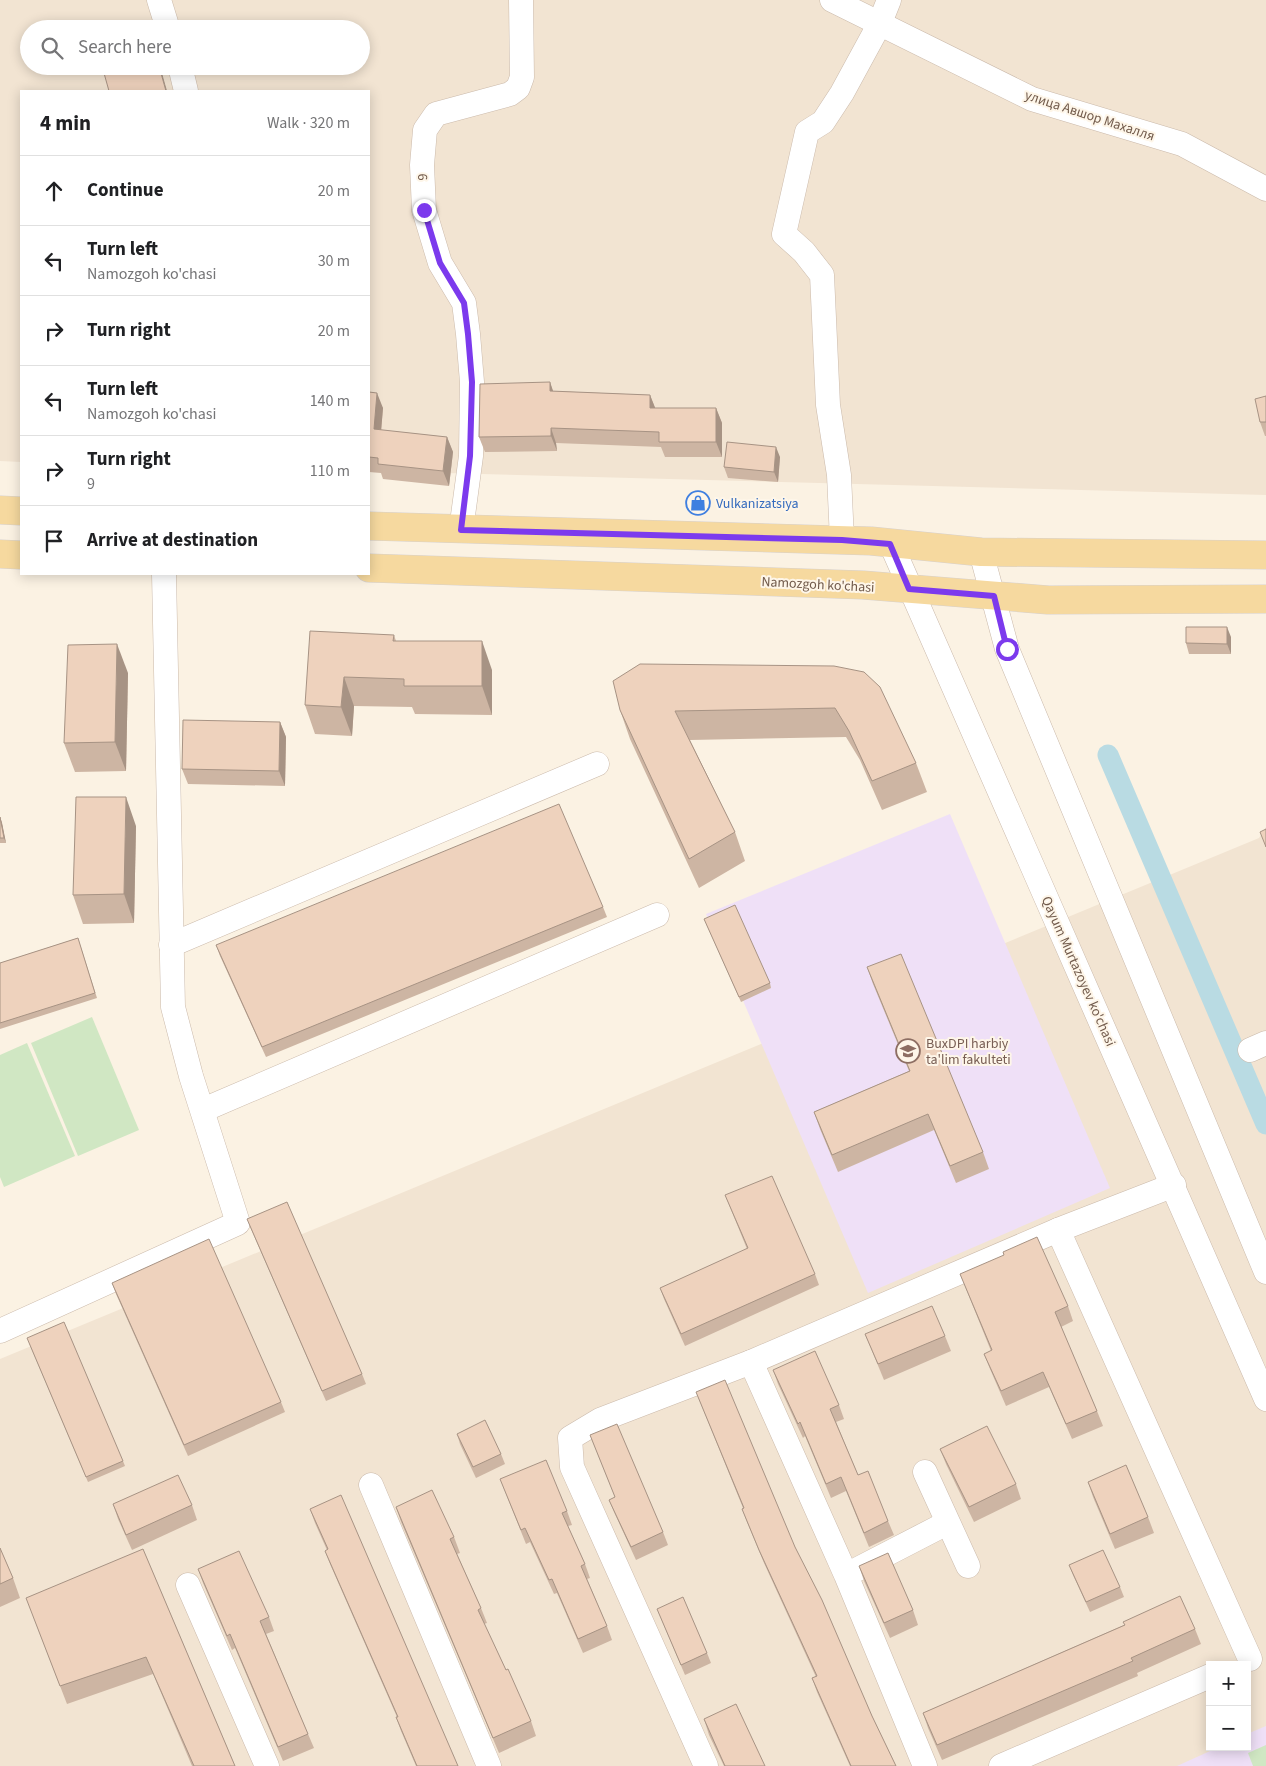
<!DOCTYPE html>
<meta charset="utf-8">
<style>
:root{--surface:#fff;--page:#f2f2f2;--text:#202124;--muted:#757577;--line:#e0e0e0}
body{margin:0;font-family:"Source Sans 3",sans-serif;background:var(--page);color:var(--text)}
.controls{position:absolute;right:15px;bottom:15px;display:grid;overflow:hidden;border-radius:0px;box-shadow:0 2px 12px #0003}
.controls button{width:45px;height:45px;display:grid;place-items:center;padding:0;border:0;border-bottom:1px solid var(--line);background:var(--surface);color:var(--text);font:25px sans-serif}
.stop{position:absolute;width:15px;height:15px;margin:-11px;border:4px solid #7c3aed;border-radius:50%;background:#fff}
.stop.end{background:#7c3aed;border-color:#fff;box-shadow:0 1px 5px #0008}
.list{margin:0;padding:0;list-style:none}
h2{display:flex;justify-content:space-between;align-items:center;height:65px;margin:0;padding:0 20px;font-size:21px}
h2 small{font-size:16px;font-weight:400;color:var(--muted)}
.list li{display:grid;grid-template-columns:32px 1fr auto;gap:15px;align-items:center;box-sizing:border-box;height:70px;padding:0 20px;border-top:1px solid var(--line)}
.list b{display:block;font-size:19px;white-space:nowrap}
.list p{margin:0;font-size:16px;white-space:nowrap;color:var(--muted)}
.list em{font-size:16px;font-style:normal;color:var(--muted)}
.icon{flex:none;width:28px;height:28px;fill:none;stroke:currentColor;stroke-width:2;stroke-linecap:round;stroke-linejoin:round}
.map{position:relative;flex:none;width:1266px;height:1766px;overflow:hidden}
.search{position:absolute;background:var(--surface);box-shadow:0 2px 12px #0003;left:20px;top:20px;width:350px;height:55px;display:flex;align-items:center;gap:12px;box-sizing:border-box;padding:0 18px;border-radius:28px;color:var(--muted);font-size:19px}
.panel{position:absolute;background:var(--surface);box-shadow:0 2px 12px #0003;left:20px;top:90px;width:350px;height:485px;border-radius:0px}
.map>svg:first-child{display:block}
.residential{fill:#f2e4d2;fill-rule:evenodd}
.education{fill:#efe0f7}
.green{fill:#d0e7c3}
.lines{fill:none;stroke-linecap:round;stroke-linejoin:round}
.canal{stroke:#b9dbe3;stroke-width:21}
.minor-casing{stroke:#cbbaab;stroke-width:25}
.major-casing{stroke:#d7d1cd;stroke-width:29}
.minor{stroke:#fff;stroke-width:24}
.major{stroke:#f6d99f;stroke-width:28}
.wall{fill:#cdb5a3}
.shaded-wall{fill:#a79384}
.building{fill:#eed2bd;stroke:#a79384}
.route{stroke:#7c3aed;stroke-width:6}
.labels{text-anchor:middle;stroke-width:4;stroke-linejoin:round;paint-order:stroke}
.street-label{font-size:14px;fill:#715a4b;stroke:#fef6e9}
.shop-label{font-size:14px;fill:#366cbe;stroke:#fef6e9;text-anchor:start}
.education-label{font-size:14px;fill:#785e54;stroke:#fef6e9;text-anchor:start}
</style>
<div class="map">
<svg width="1266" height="1766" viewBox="0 0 1266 1766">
<rect width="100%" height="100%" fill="#fbf2e3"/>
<g class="residential">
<path d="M0,0H1266V495L369,471V91H21V462L0,461ZM29,29H361V66H29Z"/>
<path d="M1266,827V1766H0V1359L1259,838ZM1210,1665H1247V1747H1210Z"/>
</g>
<g class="education">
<path d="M950,814L1110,1188L868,1293L706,914Z"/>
<path d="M1266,1726V1766H1177L1219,1747H1247V1734Z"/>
</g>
<g class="green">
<path d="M92,1017L139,1130L78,1156L31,1043Z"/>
<path d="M27,1043L75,1156L4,1187L0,1177V1055Z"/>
<path d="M1266,1745V1766H1253L1248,1753Z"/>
</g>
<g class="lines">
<path class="canal" d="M1108,755L1266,1124"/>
<g class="minor-casing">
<g id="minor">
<path d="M159,0L168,29"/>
<path d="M832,0L1032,99L1182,144L1266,189"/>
<path d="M180,66L186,91"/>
<path d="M461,530L471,456L472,382L468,334L464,303L440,263L424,210L422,165L425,130L436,114L510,94L518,88L522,77L521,0"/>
<path d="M842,540L839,475L828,405L822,275L804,252L784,234L807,132L823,122L842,93L879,25L889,0"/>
<path d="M891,544L1266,1399"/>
<path d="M981,552L1007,649L1266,1272"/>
<path d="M171,945L597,764"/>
<path d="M1250,1050L1266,1043"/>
<path d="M203,1110L657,915"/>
<path d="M1058,1230L1250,1659"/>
<path d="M0,1331L238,1223L191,1076L173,1007L164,574"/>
<path d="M925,1472L968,1566"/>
<path d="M371,1485L489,1766"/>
<path d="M858,1569L947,1523"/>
<path d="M188,1585L267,1766"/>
<path d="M706,1766L572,1467L570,1438L600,1420L751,1362"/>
<path d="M925,1766L846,1575L751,1362L1058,1230L1174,1185"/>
<path d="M1001,1766L1210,1676"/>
</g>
</g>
<g class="major-casing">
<g id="major">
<path d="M0,510L21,511"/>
<path d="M369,526L871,541L981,552L1266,555"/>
<path d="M0,554L21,555"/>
<path d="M369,568L863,585L1048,600L1266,599"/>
</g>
</g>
<use href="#minor" class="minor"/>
<use href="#major" class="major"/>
</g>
<g class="wall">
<path d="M550,382L553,391L650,395L655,408H716L722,423V457H665L661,447L556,443L557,451L485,452L479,437Z"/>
<path d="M369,392L383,408L381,430L447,437L453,452L449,486L383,479L381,473L369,472Z"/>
<path d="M1266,396V436H1265L1260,422Z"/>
<path d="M780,457L778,482L728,478L724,467Z"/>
<path d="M394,635L396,641L492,670V715L415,714L412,707L354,706L352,736L315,734L305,705Z"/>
<path d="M1231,637V654H1189L1186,643Z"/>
<path d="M834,666L916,763L927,792L882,810L860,760L846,737L690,740L735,832L745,861L699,888L630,739L620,710Z"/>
<path d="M128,673L126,771L75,772L64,743Z"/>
<path d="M280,722L286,737L285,786L188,784L182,769Z"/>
<path d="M0,817L2,823L6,843H0Z"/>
<path d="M136,826L134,923L83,924L73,895Z"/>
<path d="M603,907L607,917L266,1057L220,956L216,945Z"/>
<path d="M704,919L770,983L771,988L741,1002Z"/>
<path d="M78,938L97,998L0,1029V963Z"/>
<path d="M867,967L983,1152L989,1169L956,1183L934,1130L838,1172L820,1129L814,1112L909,1071L873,984Z"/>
<path d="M725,1195L815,1274L819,1285L685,1346L664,1299L660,1288L747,1249Z"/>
<path d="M247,1219L362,1374L366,1384L326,1401L251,1229Z"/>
<path d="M960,1274L1068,1306L1073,1321L1061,1327L1097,1411L1103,1426L1072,1439L1049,1387L1006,1406L990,1369L984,1354L991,1351Z"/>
<path d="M112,1283L281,1402L285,1412L188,1456L116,1294Z"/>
<path d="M865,1334L945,1336L951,1351L884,1380Z"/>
<path d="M29,1343L123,1461L125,1466L88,1482Z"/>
<path d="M773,1370L839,1405L844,1419L836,1422L858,1475L888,1521L894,1535L869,1547L846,1491L831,1498L805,1436L803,1438L778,1384Z"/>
<path d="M696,1392L795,1547L872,1716L896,1766H850L817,1692L812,1678L816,1677L764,1563L747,1522L742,1509L743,1508Z"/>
<path d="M457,1434L501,1454L505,1464L476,1478L460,1444Z"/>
<path d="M590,1435L663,1532L668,1545L636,1560L614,1512L609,1500L615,1497Z"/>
<path d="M940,1449L1016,1484L1021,1499L974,1522L946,1464Z"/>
<path d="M500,1479L567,1511L572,1525L568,1526L585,1564L590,1578L587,1579L607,1626L612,1640L583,1653L557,1593L554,1594L530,1542L526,1544Z"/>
<path d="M1088,1482L1148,1517L1154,1533L1115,1549L1093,1497Z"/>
<path d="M113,1504L192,1505L197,1520L132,1550L118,1519Z"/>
<path d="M396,1507L454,1537L460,1553L457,1554L481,1608L487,1623L484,1624L506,1670L531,1721L536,1736L499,1753L401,1522Z"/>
<path d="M310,1509L458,1766H416L401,1731L396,1717H397L330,1564L325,1551L327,1550L315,1523Z"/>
<path d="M0,1548L13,1578L20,1598L0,1607Z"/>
<path d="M143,1549L235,1766H192L153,1674L67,1704L33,1616Z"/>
<path d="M1069,1565L1120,1587L1124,1597L1090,1612L1073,1575Z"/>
<path d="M859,1566L913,1610L918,1625L890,1638L864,1581Z"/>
<path d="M198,1569L269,1617L274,1631L266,1634L308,1734L314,1748L283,1761L235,1648L232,1650L203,1583Z"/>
<path d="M657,1609L707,1653L711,1663L685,1675Z"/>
<path d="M1124,1625L1195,1629L1201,1644L1137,1673L1138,1676L942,1760L928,1728L923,1713Z"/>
<path d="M704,1719L765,1766H724L709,1735Z"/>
</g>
<g class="shaded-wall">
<path d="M159,66H160L167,91H166Z"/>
<path d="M550,382L555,397L550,391Z"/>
<path d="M377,393L383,408L380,444L374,429Z"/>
<path d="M650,395L656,410L650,408Z"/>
<path d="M716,408L722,423V457L716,442Z"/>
<path d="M551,428L556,443L557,451L551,436Z"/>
<path d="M447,437L453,452L449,486L443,471Z"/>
<path d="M776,447L780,457L778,482L774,472Z"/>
<path d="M1227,627L1231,637V654L1227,644Z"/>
<path d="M482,641L492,670V715L482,686Z"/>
<path d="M117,644L128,673L126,771L115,742Z"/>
<path d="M344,677L354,706L352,736L341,707Z"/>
<path d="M280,722L286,737L285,786L279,771Z"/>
<path d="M126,797L136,826L134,923L124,894Z"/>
<path d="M0,817L2,823L6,843L4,838Z"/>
</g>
<g class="building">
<path d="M102,66H159L166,91H109Z"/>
<path d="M550,382V391L650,395V408H716V442H659V432L551,428V436L479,437L480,384Z"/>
<path d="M369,392L377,393L374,429L447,437L443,471L378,464V458L369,457Z"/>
<path d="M1266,396V422H1260L1255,399Z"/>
<path d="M727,442L776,447L774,472L724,467Z"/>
<path d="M1186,627H1227V644L1186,643Z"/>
<path d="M310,631L394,635L393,641H482V686H404V679L344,677L341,707L305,705Z"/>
<path d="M117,644L115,742L64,743L68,645Z"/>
<path d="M640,664L834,666L864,672L880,687L916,763L872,781L849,731L835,708L675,711L735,832L689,859L620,710L613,681Z"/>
<path d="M183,720L280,722L279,771L182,769Z"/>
<path d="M76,797H126L124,894L73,895Z"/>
<path d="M559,804L603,907L262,1047L216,945Z"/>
<path d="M0,817L4,838H0Z"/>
<path d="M1266,829V847L1260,832Z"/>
<path d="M735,905L770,983L739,997L704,919Z"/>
<path d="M78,938L95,993L0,1023V963Z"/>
<path d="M901,954L983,1152L950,1166L928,1114L832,1155L814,1112L910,1071L867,967Z"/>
<path d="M772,1176L815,1274L681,1334L660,1288L748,1248L725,1195Z"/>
<path d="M287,1202L362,1374L322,1391L247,1219Z"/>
<path d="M1037,1237L1068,1306L1055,1312L1097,1411L1066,1424L1043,1372L1001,1391L984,1354L992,1350L960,1274L1004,1255L1003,1252Z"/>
<path d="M209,1239L281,1402L184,1445L112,1283Z"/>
<path d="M932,1306L945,1336L878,1364L865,1334Z"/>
<path d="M64,1322L123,1461L86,1477L27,1338Z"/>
<path d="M815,1351L839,1405L830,1409L858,1475L868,1471L888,1521L864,1533L841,1477L826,1484L800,1422L798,1424L773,1370Z"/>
<path d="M725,1380L795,1547L822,1600L872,1716L896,1766H851L812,1678L817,1676L759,1550L742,1509L744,1508L696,1392Z"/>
<path d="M485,1420L501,1454L473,1467L457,1434Z"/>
<path d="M617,1424L663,1532L631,1547L609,1500L615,1497L590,1435Z"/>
<path d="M987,1426L1016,1484L969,1507L940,1449Z"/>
<path d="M546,1460L567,1511L562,1513L585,1564L581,1566L607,1626L578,1639L552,1579L549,1580L525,1528L521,1530L500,1479Z"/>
<path d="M1126,1465L1148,1517L1110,1534L1088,1482Z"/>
<path d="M178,1475L192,1505L126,1535L113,1504Z"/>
<path d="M432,1490L454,1537L450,1539L481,1608L478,1610L506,1670L508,1669L531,1721L493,1738L396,1507Z"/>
<path d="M341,1495L458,1766H417L396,1717H398L325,1551L328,1549L310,1509Z"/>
<path d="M0,1548L13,1578L0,1584Z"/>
<path d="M143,1549L235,1766H194L146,1657L60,1686L26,1598Z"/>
<path d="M1103,1550L1120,1587L1086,1602L1069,1565Z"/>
<path d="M239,1551L269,1617L260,1621L308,1734L278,1747L230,1634L227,1636L198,1569Z"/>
<path d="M888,1553L913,1610L884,1623L859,1566Z"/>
<path d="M1180,1596L1195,1629L1131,1658L1133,1661L937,1745L923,1713L1125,1625L1123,1622Z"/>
<path d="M683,1597L707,1653L681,1665L657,1609Z"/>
<path d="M736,1704L765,1766H725L704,1719Z"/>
</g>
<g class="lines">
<path class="route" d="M424,210L440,263L464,303L468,334L472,382L470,456L461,530L842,540L890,544L909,589L994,596L1007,649"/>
</g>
<defs>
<g id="shop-ring" transform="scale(1.25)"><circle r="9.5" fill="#fef6e9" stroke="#3f7fe0" stroke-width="1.5"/><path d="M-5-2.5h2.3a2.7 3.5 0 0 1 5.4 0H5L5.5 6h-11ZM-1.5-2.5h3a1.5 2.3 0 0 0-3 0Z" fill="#3f7fe0"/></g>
<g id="university-ring" transform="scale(1.25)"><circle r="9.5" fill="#fef6e9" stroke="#8d6e63" stroke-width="1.5"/><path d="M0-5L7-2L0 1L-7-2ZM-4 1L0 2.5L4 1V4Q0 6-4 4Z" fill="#8d6e63"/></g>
</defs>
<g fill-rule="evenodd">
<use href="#shop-ring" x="698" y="503"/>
<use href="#university-ring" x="908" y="1051"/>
</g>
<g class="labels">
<g class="street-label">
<text transform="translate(1090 115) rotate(18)" y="5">улица Авшор Махалля</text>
<text transform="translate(422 177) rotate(-93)" y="5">9</text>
<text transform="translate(818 584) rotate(3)" y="5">Namozgoh ko'chasi</text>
<text transform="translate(1079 971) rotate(66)" y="5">Qayum Murtazoyev ko'chasi</text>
</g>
<g class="shop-label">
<text x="716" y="508">Vulkanizatsiya</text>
</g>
<g class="education-label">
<text x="926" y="1048">BuxDPI harbiy<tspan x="926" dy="16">ta'lim fakulteti</tspan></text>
</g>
</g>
</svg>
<div class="controls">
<button>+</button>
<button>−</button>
</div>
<div class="stop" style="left:1007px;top:649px"></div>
<div class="stop end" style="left:424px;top:210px"></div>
<div class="search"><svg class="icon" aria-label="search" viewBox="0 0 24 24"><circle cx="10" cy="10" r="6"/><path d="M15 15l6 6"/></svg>Search here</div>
<section class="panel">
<h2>4 min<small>Walk · 320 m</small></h2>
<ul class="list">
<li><svg class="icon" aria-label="ahead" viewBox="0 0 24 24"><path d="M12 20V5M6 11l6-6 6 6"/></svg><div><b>Continue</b></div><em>20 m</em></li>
<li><svg class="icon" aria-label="left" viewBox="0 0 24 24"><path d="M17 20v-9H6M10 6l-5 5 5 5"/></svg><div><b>Turn left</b><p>Namozgoh ko'chasi</p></div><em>30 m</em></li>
<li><svg class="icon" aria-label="right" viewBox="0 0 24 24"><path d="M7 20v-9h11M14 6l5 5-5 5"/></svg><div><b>Turn right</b></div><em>20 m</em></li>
<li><svg class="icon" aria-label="left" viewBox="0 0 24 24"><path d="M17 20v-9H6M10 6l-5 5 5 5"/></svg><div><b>Turn left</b><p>Namozgoh ko'chasi</p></div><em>140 m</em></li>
<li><svg class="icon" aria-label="right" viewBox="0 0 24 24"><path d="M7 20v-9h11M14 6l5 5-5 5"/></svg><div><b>Turn right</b><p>9</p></div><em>110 m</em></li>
<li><svg class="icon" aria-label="arrive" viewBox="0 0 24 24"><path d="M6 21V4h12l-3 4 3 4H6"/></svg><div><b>Arrive at destination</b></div></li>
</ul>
</section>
</div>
